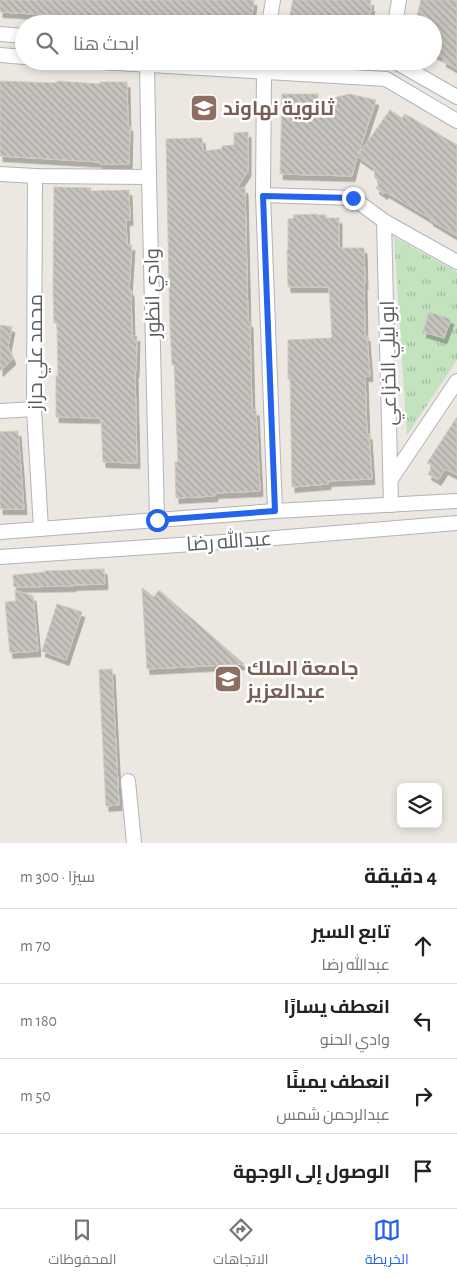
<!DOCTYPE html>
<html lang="ar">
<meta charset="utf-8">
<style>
:root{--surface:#fff;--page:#f2f2f2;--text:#222;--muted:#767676;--line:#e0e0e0;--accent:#2563eb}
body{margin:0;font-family:"Alegreya Sans",Cairo,sans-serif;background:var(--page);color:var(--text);direction:rtl}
.controls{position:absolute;right:15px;bottom:15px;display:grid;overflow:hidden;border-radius:8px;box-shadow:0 2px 8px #0003}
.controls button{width:45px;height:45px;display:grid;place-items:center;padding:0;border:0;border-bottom:1px solid var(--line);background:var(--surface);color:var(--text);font:25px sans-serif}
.stop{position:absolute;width:15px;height:15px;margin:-11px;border:4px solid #2563eb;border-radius:50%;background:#fff}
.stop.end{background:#2563eb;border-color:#fff;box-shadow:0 1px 5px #0008}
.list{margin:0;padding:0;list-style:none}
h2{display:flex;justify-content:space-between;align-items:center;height:65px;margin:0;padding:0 20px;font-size:21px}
h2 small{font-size:16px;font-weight:400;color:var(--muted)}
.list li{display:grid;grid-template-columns:32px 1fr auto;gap:15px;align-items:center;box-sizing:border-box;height:75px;padding:0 20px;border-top:1px solid var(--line)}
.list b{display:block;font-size:19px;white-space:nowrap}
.list p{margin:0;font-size:16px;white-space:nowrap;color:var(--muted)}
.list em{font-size:16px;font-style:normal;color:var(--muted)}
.icon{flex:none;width:28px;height:28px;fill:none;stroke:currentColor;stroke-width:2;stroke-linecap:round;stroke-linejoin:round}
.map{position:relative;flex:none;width:457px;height:843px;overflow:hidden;direction:ltr}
.search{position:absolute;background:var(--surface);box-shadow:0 2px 8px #0003;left:15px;right:15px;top:15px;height:55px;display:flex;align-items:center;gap:12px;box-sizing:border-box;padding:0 18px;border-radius:28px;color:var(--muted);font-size:19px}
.sheet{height:365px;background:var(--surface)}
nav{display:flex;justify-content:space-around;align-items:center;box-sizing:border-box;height:70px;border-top:1px solid var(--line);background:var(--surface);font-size:14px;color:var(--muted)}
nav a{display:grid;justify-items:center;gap:2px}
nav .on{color:var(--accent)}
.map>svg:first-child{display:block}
.park{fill:url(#park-tufts)}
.building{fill:url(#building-back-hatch);stroke:#d0c9bf;filter:url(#shadow)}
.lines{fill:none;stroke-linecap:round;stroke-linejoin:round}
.minor-casing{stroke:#b1b4b8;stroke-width:16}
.minor{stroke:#fff;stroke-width:14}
.route{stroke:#2563eb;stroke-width:6}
.labels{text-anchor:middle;stroke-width:5;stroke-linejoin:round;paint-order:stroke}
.education-label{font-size:20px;font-weight:bold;fill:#785e54;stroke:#fff;text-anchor:start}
.street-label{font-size:20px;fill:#595e61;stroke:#fff}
</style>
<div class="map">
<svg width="457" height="843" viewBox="0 0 457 843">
<defs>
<pattern id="park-tufts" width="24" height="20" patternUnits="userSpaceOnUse" patternTransform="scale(1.25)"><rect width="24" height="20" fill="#c2e3be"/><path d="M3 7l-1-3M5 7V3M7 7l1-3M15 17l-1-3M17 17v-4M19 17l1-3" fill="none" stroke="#a1bb9e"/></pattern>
<pattern id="building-back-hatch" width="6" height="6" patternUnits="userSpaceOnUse" patternTransform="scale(1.25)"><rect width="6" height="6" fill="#c6c3be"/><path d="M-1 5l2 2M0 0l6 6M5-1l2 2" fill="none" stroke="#a4a29e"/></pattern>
<filter id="shadow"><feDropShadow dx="3" dy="5.5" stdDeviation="0" flood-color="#0004"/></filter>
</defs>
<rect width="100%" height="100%" fill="#ece8e1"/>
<path class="park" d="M394,237L457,272V360L407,435Z"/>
<g class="building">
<path d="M0,0H254L251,24H172L104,18V20L67,17L68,16L0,12Z"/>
<path d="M293,0H371L370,6H372L368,24H288Z"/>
<path d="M421,0H457V69L443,61L444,58L433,53V24H415Z"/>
<path d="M0,81L57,83V81L100,84V82H127L128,126H130L129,164H100V162L0,156Z"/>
<path d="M282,94H318V102L349,94L376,100L358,155L390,110L402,118L405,114L457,145V236L430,220L431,219L386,192L384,194L376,188L380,182L375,178L374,168L357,156L352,176L280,174Z"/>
<path d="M248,132V171L236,189L245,188L248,322H250L252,410H256L260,491L215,493V496L176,498L175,462H178L174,365H172L170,327L166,139L202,138L203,151L222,149V146L234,145V133Z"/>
<path d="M54,187L91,188V191L129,190L130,220H126L127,245H132L129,290H131L132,336H137L136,372H135L137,463L103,462L101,418L56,417V376H58L57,323H54L53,291Z"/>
<path d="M317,214V215H326V218H339V248H364L365,284H364L365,336H367L370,376H365L367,435L369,434L372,479L328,481V484L292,487L290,379H288V340L331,338L332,337L329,287H288L287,250H288V219L294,218L293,215Z"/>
<path d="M429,312L451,319L444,338L423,332Z"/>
<path d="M0,325L12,327L8,347L13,359L0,371Z"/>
<path d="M457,417V475L445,469L438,480L428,474L433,466L427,463Z"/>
<path d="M18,431L24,509H0V432Z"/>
<path d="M104,569L105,584L73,585V586L14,587L13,575L45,572V571Z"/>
<path d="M142,588L154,597L159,590L244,664L147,669Z"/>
<path d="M15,590L33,596L38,651L10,653L5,602L16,601Z"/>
<path d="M57,604L82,612L66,660L42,651Z"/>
<path d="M112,669L119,805L106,806L99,670Z"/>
</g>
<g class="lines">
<g class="minor-casing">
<g id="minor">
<path d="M269,24L273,0"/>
<path d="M395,24L399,0"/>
<path d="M0,34L24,36"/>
<path d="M0,55L24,57"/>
<path d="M83,61L386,79L457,121"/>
<path d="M394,61L457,97"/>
<path d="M147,66L149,177L157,520"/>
<path d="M264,72L263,195L275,511"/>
<path d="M0,174L35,176L149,177"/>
<path d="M35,176L34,409L41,529"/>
<path d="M263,195L353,198L384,221L457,262"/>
<path d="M384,221L391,505"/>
<path d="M0,411L34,409"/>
<path d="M391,479L457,381"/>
<path d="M0,532L275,511L457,501"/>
<path d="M0,557L238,541L457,523"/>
<path d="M128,781L134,843"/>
</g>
</g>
<use href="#minor" class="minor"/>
</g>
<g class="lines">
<path class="route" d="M157,520L275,511L263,196L353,198"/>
</g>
<defs>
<g id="school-square" transform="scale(1.4375)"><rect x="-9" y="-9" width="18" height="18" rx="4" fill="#8d6e63" stroke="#fff"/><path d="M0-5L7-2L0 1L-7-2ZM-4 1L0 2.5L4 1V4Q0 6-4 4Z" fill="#fff"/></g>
<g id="university-square" transform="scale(1.4375)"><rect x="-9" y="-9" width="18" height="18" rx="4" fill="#8d6e63" stroke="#fff"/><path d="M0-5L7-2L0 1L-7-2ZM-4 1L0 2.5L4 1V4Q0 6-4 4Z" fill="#fff"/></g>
</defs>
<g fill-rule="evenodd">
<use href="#school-square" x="204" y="108"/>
<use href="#university-square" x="228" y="679"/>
</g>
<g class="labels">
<g class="education-label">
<text x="223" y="115">ثانوية نهاوند</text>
<text x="247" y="675">جامعة الملك<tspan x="247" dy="23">عبدالعزيز</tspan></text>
</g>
<g class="street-label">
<text transform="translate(152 293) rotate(-91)" y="7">وادي انظور</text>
<text transform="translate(35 352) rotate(-90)" y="7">محمد علي حراز</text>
<text transform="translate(388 363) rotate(-91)" y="7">ابو ليلي الخزاعي</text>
<text transform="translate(229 541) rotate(-4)" y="7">عبدالله رضا</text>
</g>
</g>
</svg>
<div class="controls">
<button><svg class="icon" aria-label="layers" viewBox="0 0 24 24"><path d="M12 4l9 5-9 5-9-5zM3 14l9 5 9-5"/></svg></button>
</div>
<div class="stop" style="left:157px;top:520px"></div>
<div class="stop end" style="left:353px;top:198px"></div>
<div class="search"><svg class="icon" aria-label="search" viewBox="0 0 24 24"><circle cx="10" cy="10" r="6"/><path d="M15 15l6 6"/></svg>ابحث هنا</div>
</div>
<section class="sheet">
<h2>4 دقيقة<small>سيرًا · 300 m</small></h2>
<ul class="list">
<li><svg class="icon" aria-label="ahead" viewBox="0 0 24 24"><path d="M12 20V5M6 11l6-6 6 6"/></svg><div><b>تابع السير</b><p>عبدالله رضا</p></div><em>70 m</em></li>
<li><svg class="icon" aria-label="left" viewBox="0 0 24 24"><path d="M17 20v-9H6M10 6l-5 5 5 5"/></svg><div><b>انعطف يسارًا</b><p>وادي الحنو</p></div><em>180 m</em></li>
<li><svg class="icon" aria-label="right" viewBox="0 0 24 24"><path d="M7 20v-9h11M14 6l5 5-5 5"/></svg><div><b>انعطف يمينًا</b><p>عبدالرحمن شمس</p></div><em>50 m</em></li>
<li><svg class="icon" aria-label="arrive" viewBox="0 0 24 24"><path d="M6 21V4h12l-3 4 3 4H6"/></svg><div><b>الوصول إلى الوجهة</b></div></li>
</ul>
</section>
<nav>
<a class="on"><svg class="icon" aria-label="map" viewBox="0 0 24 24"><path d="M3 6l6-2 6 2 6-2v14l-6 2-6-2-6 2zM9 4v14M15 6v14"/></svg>الخريطة</a>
<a><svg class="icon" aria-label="directions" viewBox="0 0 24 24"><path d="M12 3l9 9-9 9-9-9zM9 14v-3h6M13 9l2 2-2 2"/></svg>الاتجاهات</a>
<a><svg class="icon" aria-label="saved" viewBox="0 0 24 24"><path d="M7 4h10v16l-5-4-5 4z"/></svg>المحفوظات</a>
</nav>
